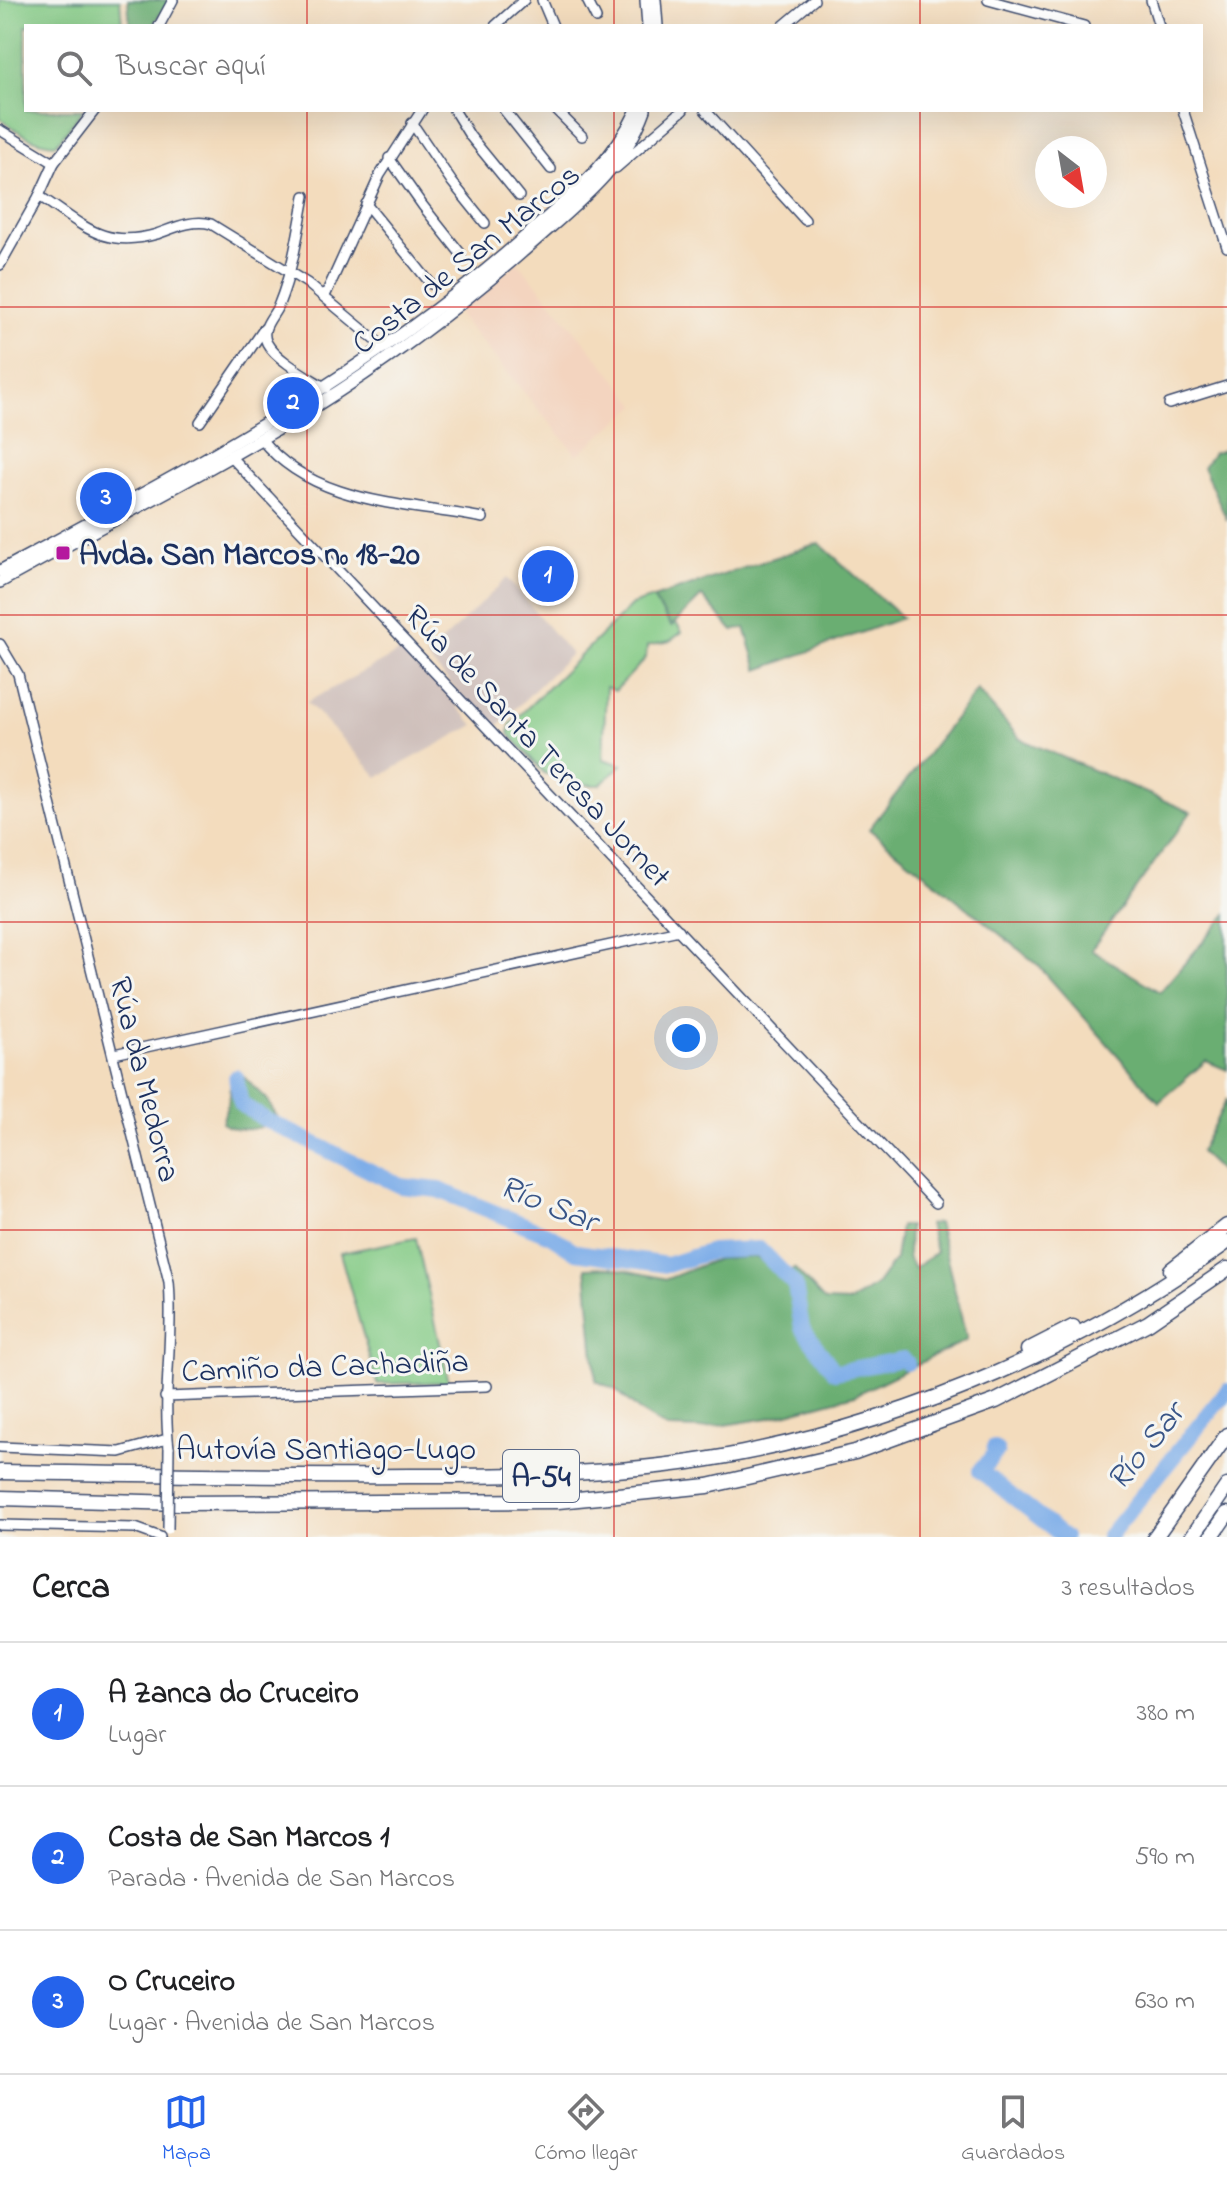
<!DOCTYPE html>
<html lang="es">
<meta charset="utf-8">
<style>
:root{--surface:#fff;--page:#f2f2f2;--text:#202124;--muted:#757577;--line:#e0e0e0;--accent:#2563eb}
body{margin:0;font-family:"Indie Flower",sans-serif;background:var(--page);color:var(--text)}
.compass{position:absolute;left:1035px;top:136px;width:72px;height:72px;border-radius:50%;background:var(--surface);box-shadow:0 8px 32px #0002;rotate:149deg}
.you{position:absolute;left:686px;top:1038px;width:28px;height:28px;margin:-20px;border:6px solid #fff;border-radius:50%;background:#1a73e8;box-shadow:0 0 0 12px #1a73e833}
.badge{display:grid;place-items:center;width:52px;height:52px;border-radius:50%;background:var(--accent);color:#fff;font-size:26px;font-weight:700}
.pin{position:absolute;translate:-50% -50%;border:4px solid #fff;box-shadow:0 2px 8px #0006}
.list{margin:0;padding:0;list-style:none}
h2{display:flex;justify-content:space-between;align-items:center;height:104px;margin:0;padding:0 32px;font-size:34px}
h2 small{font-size:26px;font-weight:400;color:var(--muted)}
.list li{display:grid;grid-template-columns:52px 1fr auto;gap:24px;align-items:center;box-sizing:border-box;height:144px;padding:0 32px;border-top:2px solid var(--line)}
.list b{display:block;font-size:30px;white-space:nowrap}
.list p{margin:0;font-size:26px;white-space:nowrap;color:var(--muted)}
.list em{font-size:26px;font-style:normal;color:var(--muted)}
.icon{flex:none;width:44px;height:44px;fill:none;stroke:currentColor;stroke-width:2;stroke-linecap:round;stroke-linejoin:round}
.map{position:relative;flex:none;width:1227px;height:1537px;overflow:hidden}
.search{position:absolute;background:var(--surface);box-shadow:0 8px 32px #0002;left:24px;right:24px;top:24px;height:88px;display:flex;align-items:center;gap:20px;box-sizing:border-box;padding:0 28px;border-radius:0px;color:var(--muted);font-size:30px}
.sheet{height:536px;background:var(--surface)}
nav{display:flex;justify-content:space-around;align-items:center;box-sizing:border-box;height:112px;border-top:2px solid var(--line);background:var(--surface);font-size:22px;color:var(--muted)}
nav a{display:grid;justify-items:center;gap:4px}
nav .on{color:var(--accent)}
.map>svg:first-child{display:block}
.built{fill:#f3d4bf}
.industrial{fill:#cfc0bb}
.green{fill:#84ca85;stroke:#507c72;stroke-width:2}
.forest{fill:#6bae72;stroke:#436e68;stroke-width:2}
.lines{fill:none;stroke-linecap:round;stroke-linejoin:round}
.river{stroke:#7eade8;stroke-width:16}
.minor-casing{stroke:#3b496c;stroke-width:12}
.major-casing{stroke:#3b496c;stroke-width:14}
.highway-casing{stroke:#3b496c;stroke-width:17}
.minor{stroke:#fff;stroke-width:9}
.major{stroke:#fff;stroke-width:11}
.highway{stroke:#fff;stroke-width:14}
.minor-bridge-casing{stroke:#3b496c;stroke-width:12;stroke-linecap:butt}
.minor-bridge{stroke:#fff;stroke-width:9}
.grid{fill:none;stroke:#d62828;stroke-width:2;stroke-opacity:0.55}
.poi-dot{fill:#b5179e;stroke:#f6f6f2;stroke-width:3}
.labels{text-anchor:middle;stroke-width:6;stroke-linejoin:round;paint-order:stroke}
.shield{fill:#f6f6f2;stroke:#5d6b8a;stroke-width:2}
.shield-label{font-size:30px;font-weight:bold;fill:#1b2f5e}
.street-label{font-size:32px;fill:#1b2f5e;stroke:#f6f6f2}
.poi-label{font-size:32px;font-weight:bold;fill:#1b2f5e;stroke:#f6f6f2;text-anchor:start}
.water-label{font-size:34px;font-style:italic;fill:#395587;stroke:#f6f6f2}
</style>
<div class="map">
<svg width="1227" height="1537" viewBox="0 0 1227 1537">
<rect width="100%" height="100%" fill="#f6f6f2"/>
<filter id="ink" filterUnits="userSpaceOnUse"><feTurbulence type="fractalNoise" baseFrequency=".0125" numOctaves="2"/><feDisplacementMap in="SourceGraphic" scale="16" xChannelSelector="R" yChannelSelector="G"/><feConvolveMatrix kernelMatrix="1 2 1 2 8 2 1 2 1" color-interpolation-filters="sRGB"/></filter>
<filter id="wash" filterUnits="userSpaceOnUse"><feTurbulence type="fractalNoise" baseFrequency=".006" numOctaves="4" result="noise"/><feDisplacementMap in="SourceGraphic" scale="32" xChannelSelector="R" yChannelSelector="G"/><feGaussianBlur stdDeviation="1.8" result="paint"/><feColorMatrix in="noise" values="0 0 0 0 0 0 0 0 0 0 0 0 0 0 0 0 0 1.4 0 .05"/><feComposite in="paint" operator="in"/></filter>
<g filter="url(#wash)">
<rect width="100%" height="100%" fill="#f3dcbd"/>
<path class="built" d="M518,262L637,405L577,455L457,313Z"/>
<g class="industrial">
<path d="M507,578L571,654L498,726H490L426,657Z"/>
<path d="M405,649L474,725L378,777L307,702Z"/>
</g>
<g class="green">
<path d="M0,0H120L122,26H26V110H83L56,144C33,143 18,132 0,118Z"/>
<path d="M653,598L671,626L676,623L682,632L670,641L647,646L646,658L615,691L606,687L603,759L622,765L600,785C585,785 577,786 568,773L545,774L509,734L510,725L632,605Z"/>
<path d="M416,1238L449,1382L377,1384L340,1253Z"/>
</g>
<g class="forest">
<path d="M128,0H170L152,26H130Z"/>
<path d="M1227,449V520L1203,467L1213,453Z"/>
<path d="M819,543L902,618L758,670L745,628L733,631L702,596L672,626L653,598Z"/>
<path d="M977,690L1020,739L1191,812L1091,950L1160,992L1227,914V1070L1206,1061L1159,1102L1037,964L869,829Z"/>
<path d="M235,1072L241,1074L267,1100L277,1117C266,1131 236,1133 222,1123L230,1096L231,1076Z"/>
<path d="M1227,1099V1176L1226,1177L1200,1152Z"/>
<path d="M938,1223L967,1340L855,1395L769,1418L699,1429L667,1428L642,1413L615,1389L596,1381L586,1268L610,1267L667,1279L717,1259L756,1257L784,1277L794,1268L825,1301L851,1302L877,1284L895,1259L900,1226H909L908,1257L914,1269L936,1252L929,1224Z"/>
</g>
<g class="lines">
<g class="river">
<path d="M236,1077L241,1104L266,1120L401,1186L439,1190L550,1235L576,1252L667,1265L712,1251L760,1249L795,1285L802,1328L835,1372L903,1359L907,1363"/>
<path d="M994,1448L997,1451L980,1471L1064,1537"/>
<path d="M1108,1537L1227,1391"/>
</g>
</g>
</g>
<g filter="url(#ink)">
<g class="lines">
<g class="minor-casing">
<g id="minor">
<path d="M542,0L553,26"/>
<path d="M587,0L596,18"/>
<path d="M988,0L1084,26"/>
<path d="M1151,0L1159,26"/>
<path d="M159,26L173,0"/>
<path d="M495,26L524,0"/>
<path d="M783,26L814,0"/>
<path d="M454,110L470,136L519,196"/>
<path d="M504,110L551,169"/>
<path d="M556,110L582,136"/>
<path d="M705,110L805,220"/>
<path d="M1183,110L1227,247"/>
<path d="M412,123L452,182L485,223"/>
<path d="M0,130L54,163"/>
<path d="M389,158L423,206L461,254"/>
<path d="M616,168L683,110"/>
<path d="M39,196C82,223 101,250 157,234C174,228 193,219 211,224L307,283L385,348"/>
<path d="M305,196C298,233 293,269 279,304C274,317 259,328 267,343C275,359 310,378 326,388"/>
<path d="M366,204L431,284"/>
<path d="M0,265L39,196L54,163L95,110"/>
<path d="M325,296L380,175L422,110"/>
<path d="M1169,404L1227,386"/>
<path d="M200,422L264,329"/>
<path d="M261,439C314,505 406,503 483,518"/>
<path d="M230,456L936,1203"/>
<path d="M0,644L18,674L169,1282C174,1338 162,1392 169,1448"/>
<path d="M114,1054L679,930"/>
<path d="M165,1397L487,1386"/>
<path d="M0,1447L120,1452L167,1439"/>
<path d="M0,1525L135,1528L160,1537"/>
</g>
</g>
<g class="major-casing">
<g id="major">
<path d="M646,0L648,26"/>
<path d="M655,0L657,26"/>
<path d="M0,571C186,471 366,377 526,236C569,198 612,164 637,110"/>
<path d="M0,582C104,524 212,470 314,407C393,358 467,301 537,239C580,201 625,166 645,110"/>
</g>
</g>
<g class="highway-casing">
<g id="highway">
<path d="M1171,1270L1227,1226"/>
<path d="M1028,1350L1073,1327"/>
<path d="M0,1472C137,1474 274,1477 410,1476C522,1476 633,1475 743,1453C916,1418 1083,1346 1227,1242"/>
<path d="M0,1498L180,1503L558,1501L708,1486L855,1452L996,1401L1148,1323L1227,1269"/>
<path d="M1155,1537L1227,1435"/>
<path d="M1192,1537L1227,1486"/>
<path d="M1211,1537L1227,1514"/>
</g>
</g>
<use href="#minor" class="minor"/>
<use href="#major" class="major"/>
<use href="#highway" class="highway"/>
<g class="minor-bridge-casing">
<path id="minor-bridge" d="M168,1529L169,1448"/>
</g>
<use href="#minor-bridge" class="minor-bridge"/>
</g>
</g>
<path class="grid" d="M307,0V26M614,0V26M920,0V26M307,110V1537M614,110V1537M920,110V1537M0,307H1227M0,615H1227M0,922H1227M0,1230H1227"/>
<rect class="poi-dot" x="55" y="545" width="16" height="16" rx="4"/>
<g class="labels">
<rect class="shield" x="503" y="1450" width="76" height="52" rx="6"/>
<g class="shield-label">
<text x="541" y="1486">A-54</text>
</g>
<g class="street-label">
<text transform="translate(465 258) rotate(-39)" y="11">Costa de San Marcos</text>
<text transform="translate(539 745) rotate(47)" y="11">Rúa de Santa Teresa Jornet</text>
<text transform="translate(146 1079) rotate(76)" y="11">Rúa da Medorra</text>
<text transform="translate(325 1365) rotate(-2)" y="11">Camiño da Cachadiña</text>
<text x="326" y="1459">Autovía Santiago-Lugo</text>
</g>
<g class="poi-label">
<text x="79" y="564">Avda. San Marcos nº 18-20</text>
</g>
<g class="water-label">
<text transform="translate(549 1202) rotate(22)" y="12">Río Sar</text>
<text transform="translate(1144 1445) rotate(-51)" y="12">Río Sar</text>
</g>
</g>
</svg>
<svg class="compass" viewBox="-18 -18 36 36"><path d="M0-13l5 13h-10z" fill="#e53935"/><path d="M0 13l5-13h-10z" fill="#757577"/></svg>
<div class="you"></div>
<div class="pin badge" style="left:548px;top:576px">1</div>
<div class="pin badge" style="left:293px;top:403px">2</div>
<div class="pin badge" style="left:106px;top:498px">3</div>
<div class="search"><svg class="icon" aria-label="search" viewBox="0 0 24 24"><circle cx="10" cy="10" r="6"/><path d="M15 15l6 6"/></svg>Buscar aquí</div>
</div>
<section class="sheet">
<h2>Cerca<small>3 resultados</small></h2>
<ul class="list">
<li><span class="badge">1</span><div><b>A Zanca do Cruceiro</b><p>Lugar</p></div><em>380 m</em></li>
<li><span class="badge">2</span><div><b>Costa de San Marcos 1</b><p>Parada · Avenida de San Marcos</p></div><em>590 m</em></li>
<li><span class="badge">3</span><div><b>O Cruceiro</b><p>Lugar · Avenida de San Marcos</p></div><em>630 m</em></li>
</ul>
</section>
<nav>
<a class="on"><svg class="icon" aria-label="map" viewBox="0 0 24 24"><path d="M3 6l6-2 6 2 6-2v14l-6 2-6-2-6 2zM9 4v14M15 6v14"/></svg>Mapa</a>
<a><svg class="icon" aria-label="directions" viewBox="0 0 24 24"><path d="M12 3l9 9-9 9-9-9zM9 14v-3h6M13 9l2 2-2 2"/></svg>Cómo llegar</a>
<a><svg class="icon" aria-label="saved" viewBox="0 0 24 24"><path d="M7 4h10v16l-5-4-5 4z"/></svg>Guardados</a>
</nav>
